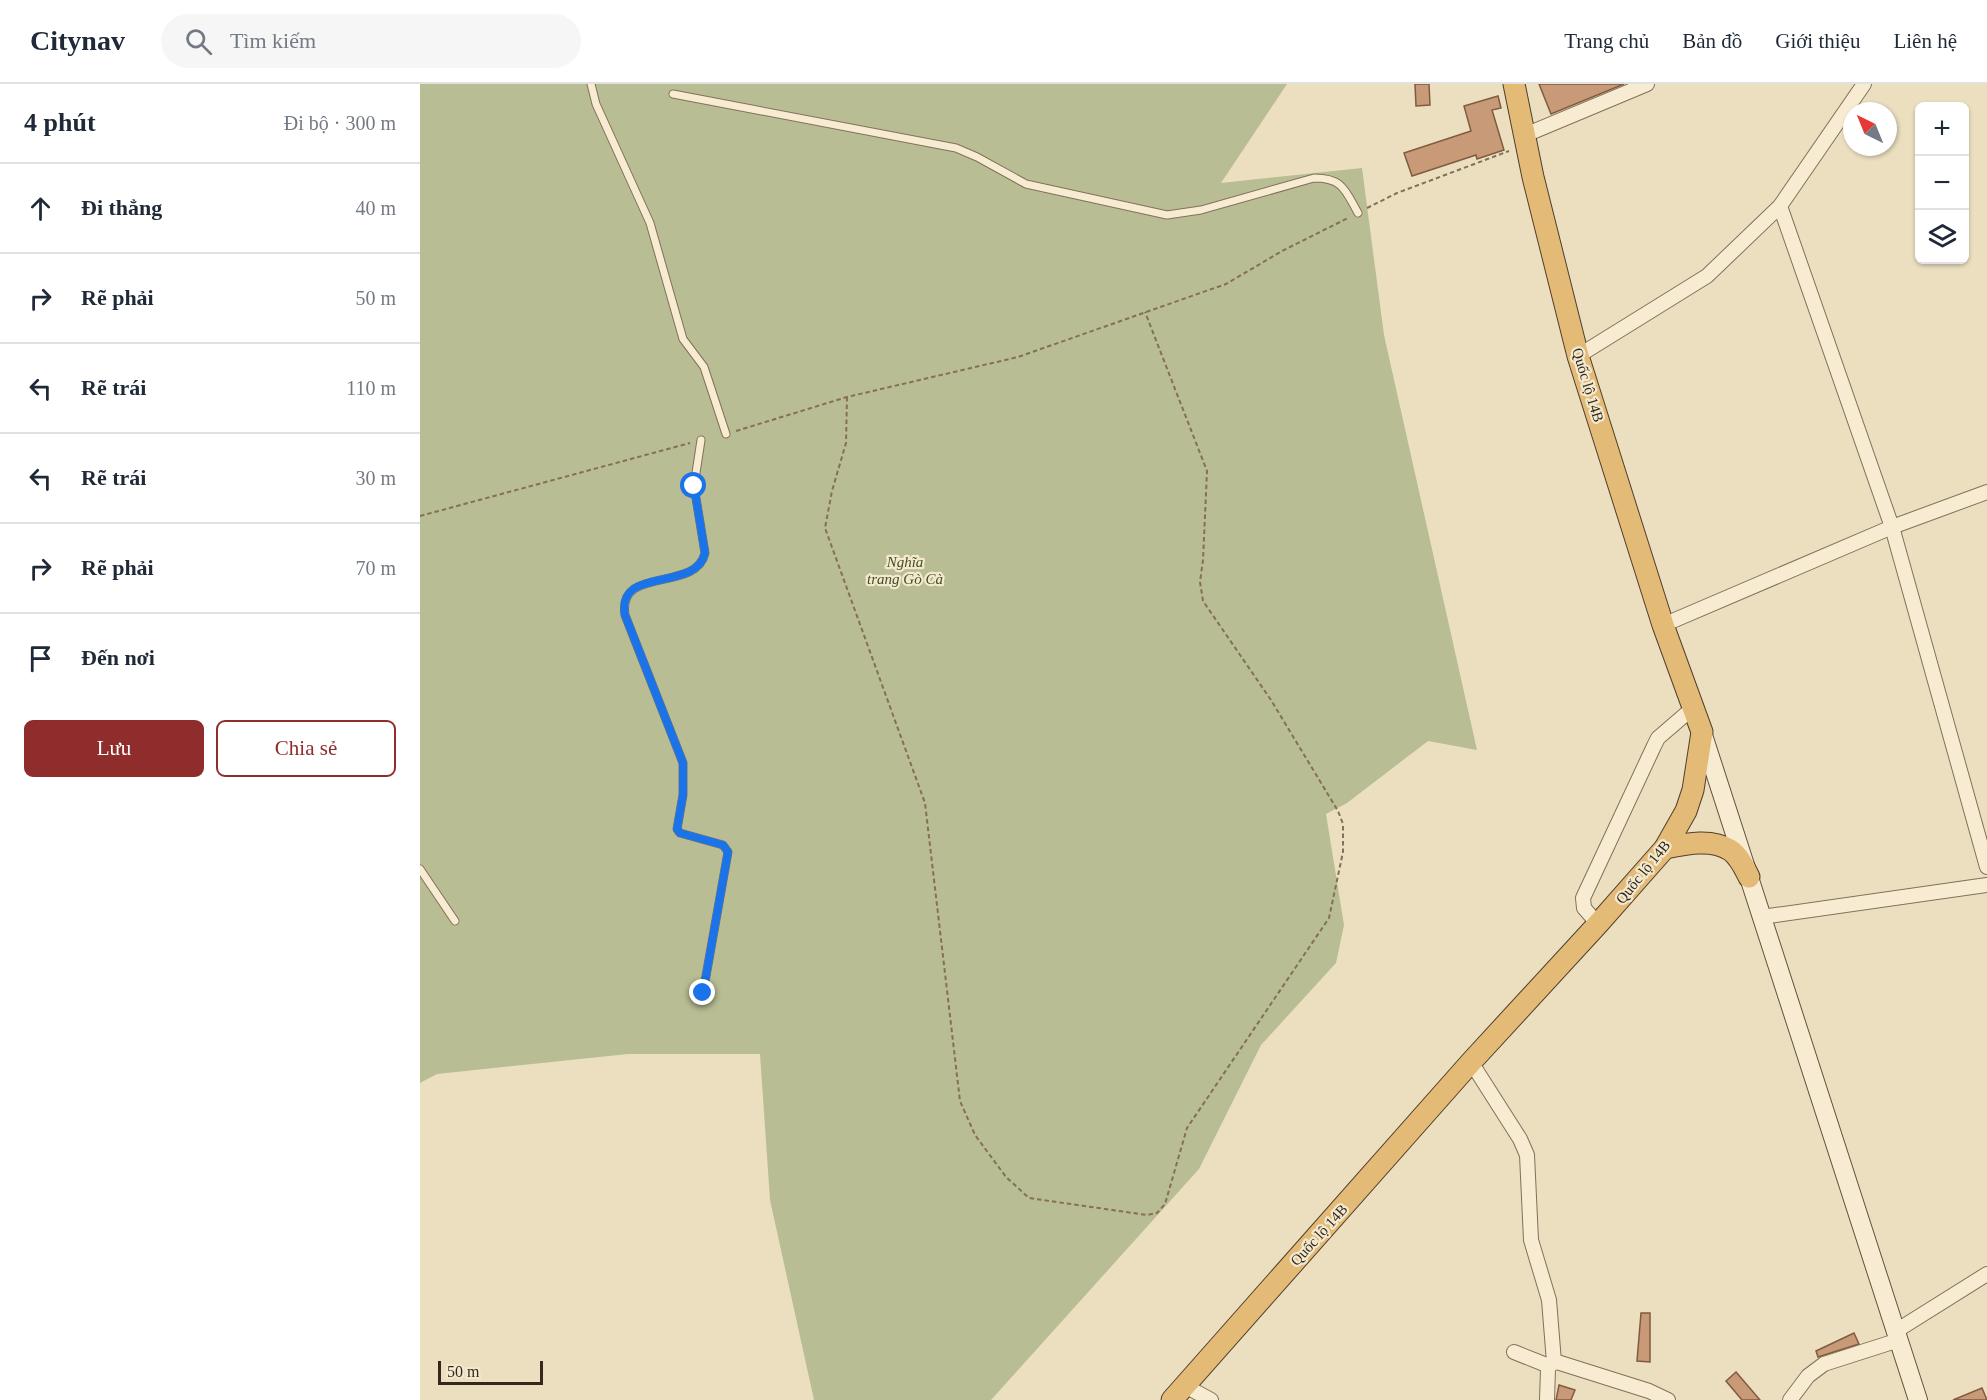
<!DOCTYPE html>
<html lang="vi">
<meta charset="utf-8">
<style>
:root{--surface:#fff;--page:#f6f6f7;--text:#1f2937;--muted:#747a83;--line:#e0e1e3;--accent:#8f2c2c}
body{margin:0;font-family:"Times New Roman",serif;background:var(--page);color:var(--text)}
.controls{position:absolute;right:18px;top:18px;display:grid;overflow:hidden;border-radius:9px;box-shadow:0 2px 4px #0004}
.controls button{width:54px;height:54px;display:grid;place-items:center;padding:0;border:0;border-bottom:2px solid var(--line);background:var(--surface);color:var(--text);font:30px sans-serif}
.compass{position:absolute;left:1423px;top:18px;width:54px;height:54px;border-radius:50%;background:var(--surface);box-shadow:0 2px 4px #0004;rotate:317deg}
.scale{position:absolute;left:18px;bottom:15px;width:105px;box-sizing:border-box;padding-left:6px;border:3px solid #34281d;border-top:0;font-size:16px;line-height:21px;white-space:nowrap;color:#34281d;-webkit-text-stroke:4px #f3e9cf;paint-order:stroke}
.stop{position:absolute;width:18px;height:18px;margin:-14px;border:4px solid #1a73e8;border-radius:50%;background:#fff}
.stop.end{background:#1a73e8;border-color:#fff;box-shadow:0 2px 6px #0008}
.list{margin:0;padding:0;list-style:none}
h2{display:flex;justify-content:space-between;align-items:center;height:78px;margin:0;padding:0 24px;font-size:26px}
h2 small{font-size:20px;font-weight:400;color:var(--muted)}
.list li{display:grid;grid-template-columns:39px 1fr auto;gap:18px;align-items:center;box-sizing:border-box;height:90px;padding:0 24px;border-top:2px solid var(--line)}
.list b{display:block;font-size:22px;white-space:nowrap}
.list em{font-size:20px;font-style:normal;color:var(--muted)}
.actions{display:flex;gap:12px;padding:18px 24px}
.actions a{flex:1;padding:14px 0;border:2px solid var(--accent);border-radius:9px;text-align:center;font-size:21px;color:var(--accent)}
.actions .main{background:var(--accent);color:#fff}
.icon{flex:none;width:33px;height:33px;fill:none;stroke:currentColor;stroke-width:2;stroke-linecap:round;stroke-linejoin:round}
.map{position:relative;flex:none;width:1567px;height:1316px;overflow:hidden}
header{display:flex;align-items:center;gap:36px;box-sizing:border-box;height:84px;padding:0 30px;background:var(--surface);border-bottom:2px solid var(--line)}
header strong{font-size:28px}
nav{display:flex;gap:33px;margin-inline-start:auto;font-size:21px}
.search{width:420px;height:54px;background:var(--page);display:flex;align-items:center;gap:15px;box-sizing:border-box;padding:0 21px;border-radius:33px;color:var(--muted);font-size:22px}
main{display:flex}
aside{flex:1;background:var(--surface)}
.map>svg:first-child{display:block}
.cemetery{fill:#b8bd94}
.building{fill:#c89a77;stroke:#815b40;stroke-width:1.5}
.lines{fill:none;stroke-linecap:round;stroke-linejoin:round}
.service-casing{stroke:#837059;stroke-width:9}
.minor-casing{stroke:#837059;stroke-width:16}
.secondary-casing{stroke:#65513c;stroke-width:20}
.trunk-casing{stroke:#513e2d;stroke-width:23}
.path{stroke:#837059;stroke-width:2;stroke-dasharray:4.5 3;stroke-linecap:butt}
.service{stroke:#f7ecd2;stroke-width:7}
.minor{stroke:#f7ecd2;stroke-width:14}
.secondary{stroke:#f7ecd2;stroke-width:18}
.trunk{stroke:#e3ba76;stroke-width:21}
.route{stroke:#1a73e8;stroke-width:8}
.labels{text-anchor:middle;stroke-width:4.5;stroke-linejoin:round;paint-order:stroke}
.street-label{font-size:15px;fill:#34281d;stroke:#f3e9cf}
.park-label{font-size:15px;font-style:italic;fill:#444f24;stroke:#f3e9cf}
</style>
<header>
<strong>Citynav</strong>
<div class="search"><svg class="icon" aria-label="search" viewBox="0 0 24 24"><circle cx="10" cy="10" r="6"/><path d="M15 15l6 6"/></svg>Tìm kiếm</div>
<nav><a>Trang chủ</a><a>Bản đồ</a><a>Giới thiệu</a><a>Liên hệ</a></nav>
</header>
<main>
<aside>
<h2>4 phút<small>Đi bộ · 300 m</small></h2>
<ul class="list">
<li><svg class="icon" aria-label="ahead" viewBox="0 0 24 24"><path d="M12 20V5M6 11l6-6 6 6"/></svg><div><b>Đi thẳng</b></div><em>40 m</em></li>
<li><svg class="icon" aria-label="right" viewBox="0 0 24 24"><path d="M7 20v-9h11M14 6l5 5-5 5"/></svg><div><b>Rẽ phải</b></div><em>50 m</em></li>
<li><svg class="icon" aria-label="left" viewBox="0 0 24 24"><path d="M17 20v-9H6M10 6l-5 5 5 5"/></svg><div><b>Rẽ trái</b></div><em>110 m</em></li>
<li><svg class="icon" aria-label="left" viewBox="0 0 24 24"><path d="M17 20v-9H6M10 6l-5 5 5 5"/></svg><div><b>Rẽ trái</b></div><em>30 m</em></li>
<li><svg class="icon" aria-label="right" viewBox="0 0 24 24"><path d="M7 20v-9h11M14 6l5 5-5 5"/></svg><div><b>Rẽ phải</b></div><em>70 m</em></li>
<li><svg class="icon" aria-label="arrive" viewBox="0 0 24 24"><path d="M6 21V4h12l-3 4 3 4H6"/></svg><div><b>Đến nơi</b></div></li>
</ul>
<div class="actions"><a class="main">Lưu</a><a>Chia sẻ</a></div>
</aside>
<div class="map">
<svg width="1567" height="1316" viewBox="0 0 1567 1316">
<rect width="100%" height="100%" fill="#ebdfc0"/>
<path class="cemetery" d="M0,0H867L801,99L942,84L964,251L1057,666L1008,657L927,719L906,730L924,841L916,879L841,961L779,1085L571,1316H394L350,1116L340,970H208L17,990L0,999Z"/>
<g class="building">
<path d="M995,0H1009L1010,21L996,22Z"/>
<path d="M1119,0H1204L1131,30Z"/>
<path d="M1078,12L1081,24L1072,26L1084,66L1057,75L1056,71L992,92L984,69L1051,47L1044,22Z"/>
<path d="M1221,1229H1230V1278L1217,1277Z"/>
<path d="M1434,1249L1439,1260L1398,1273L1396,1267Z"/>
<path d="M1316,1288L1340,1316H1322L1306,1297Z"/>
<path d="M1139,1301L1155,1306L1151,1316H1136Z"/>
<path d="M1562,1304L1567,1316H1533Z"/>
</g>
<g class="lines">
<g class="service-casing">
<g id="service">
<path d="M171,0L176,20L230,139L263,255L284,283L306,350"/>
<path d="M253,10L536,64L557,73L606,100L747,131L781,126L894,94C923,94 925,106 938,129"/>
<path d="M281,356L274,402L285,469C276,509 197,481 205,531L263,679V711L257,745L260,749L303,761L308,768L283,909"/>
<path d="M0,785L35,837"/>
</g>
</g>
<g class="minor-casing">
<g id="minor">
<path d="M1105,51L1227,0"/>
<path d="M1360,122L1472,443L1567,783"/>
<path d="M1158,272L1287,192L1360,122L1444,0"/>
<path d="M1243,541L1472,443L1567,408"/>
<path d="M1342,833L1567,801"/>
<path d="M1178,840L1164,824L1163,814L1234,662L1238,654L1274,623"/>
<path d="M1051,978L1100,1055L1107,1071L1111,1156L1129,1216L1134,1278"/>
<path d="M1476,1247L1567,1190"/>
<path d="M1094,1268L1129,1282"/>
<path d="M765,1302L791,1316"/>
<path d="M1127,1316L1128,1285L1131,1280L1137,1278L1229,1307L1248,1316"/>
<path d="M1370,1316L1388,1292L1404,1280L1479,1256"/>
</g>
</g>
<g class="secondary-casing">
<path id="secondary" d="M1282,648L1498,1316"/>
</g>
<g class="trunk-casing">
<g id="trunk">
<path d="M1245,764C1265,760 1291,754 1310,766C1319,772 1324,783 1329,793"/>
<path d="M752,1316L1051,978L1178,840L1245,764L1266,727L1273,706L1282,648L1243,541L1158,272L1113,93L1094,0"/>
</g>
</g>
<g class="path">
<path d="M947,124L977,109L1089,67"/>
<path d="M427,313L426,359L412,407L405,444L505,719L540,1017L555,1051L586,1093L609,1114L727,1131L737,1129L745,1120L767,1044L909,834L923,768V740L918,727L851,616L783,517L780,498L783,476L787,387L725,228"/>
<path d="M316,347L427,313L598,273L806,200L862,167L928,134"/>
<path d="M0,432L270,359"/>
</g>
<use href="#service" class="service"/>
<use href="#minor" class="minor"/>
<use href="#secondary" class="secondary"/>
<use href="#trunk" class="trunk"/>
</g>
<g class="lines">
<path class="route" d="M274,402L285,469C276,509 196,481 205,531L263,679V711L257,745L260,749L303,761L308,768L283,909"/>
</g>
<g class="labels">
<g class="street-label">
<text transform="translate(1168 301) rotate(73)" y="5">Quốc lộ 14B</text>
<text transform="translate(1223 788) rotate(-51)" y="5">Quốc lộ 14B</text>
<text transform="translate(899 1151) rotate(-48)" y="5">Quốc lộ 14B</text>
</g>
<g class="park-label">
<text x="485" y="483">Nghĩa<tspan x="485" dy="17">trang Gò Cà</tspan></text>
</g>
</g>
</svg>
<div class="controls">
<button>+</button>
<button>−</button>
<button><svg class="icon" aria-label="layers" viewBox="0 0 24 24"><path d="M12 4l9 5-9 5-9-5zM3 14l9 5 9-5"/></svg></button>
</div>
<svg class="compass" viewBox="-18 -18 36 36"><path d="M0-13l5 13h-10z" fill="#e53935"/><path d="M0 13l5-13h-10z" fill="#747a83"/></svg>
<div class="scale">50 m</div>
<div class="stop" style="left:274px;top:402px"></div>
<div class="stop end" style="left:283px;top:909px"></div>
</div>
</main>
